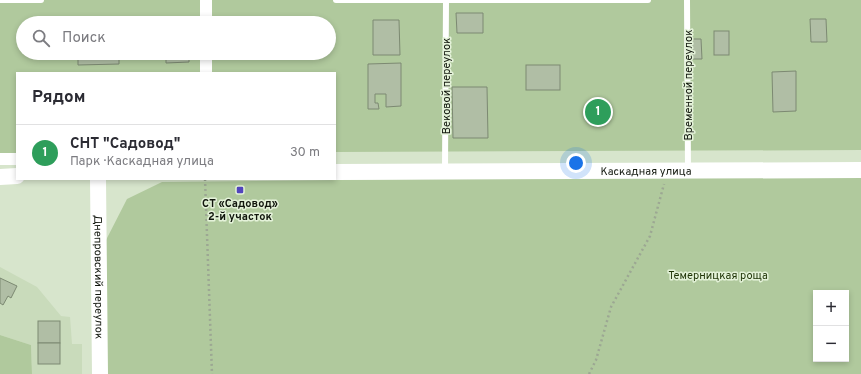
<!DOCTYPE html>
<html lang="ru">
<meta charset="utf-8">
<style>
:root{--surface:#fff;--page:#f7f7f7;--text:#2b2b33;--muted:#7c7c81;--line:#e1e1e2;--accent:#5245bd}
body{margin:0;font-family:Overpass,sans-serif;background:var(--page);color:var(--text)}
.controls{position:absolute;right:12px;bottom:12px;display:grid;overflow:hidden;border-radius:0px;box-shadow:0 2px 6px #0003}
.controls button{width:36px;height:36px;display:grid;place-items:center;padding:0;border:0;border-bottom:1px solid var(--line);background:var(--surface);color:var(--text);font:20px sans-serif}
.you{position:absolute;left:576px;top:163px;width:14px;height:14px;margin:-10px;border:3px solid #fff;border-radius:50%;background:#1a73e8;box-shadow:0 0 0 6px #1a73e833}
.badge{display:grid;place-items:center;width:26px;height:26px;border-radius:50%;background:var(--accent);color:#fff;font-size:13px;font-weight:700}
.pin{position:absolute;translate:-50% -50%;border:2px solid #fff;box-shadow:0 1px 4px #0006}
.list{margin:0;padding:0;list-style:none}
h2{display:flex;justify-content:space-between;align-items:center;height:52px;margin:0;padding:0 16px;font-size:17px}
h2 small{font-size:13px;font-weight:400;color:var(--muted)}
.list li{display:grid;grid-template-columns:26px 1fr auto;gap:12px;align-items:center;box-sizing:border-box;height:56px;padding:0 16px;border-top:1px solid var(--line)}
.list b{display:block;font-size:15px;white-space:nowrap}
.list p{margin:0;font-size:13px;white-space:nowrap;color:var(--muted)}
.list em{font-size:13px;font-style:normal;color:var(--muted)}
.icon{flex:none;width:22px;height:22px;fill:none;stroke:currentColor;stroke-width:2;stroke-linecap:round;stroke-linejoin:round}
.map{position:relative;flex:none;width:861px;height:374px;overflow:hidden}
.search{position:absolute;background:var(--surface);box-shadow:0 2px 6px #0003;left:16px;top:16px;width:320px;height:44px;display:flex;align-items:center;gap:10px;box-sizing:border-box;padding:0 14px;border-radius:22px;color:var(--muted);font-size:15px}
.panel{position:absolute;background:var(--surface);box-shadow:0 2px 6px #0003;left:16px;top:72px;width:320px;height:108px;border-radius:0px}
.map>svg:first-child{display:block}
.built{fill:#c9dbbb}
.green{fill:#b0c99d;fill-rule:evenodd}
.building{fill:#b0bea5;stroke:#7c8972}
.lines{fill:none;stroke-linecap:round;stroke-linejoin:round}
.path{stroke:#9ca793;stroke-width:2.5;stroke-dasharray:2 3;stroke-linecap:butt}
.service{stroke:#fff;stroke-width:6}
.minor{stroke:#fff;stroke-width:12}
.tertiary{stroke:#fff;stroke-width:16}
.poi-dot{fill:#5245bd;stroke:#e4f2d9;stroke-width:1.5}
.labels{text-anchor:middle;stroke-width:3;stroke-linejoin:round;paint-order:stroke}
.street-label{font-size:11px;fill:#11160d;stroke:#e4f2d9}
.poi-label{font-size:11px;font-weight:bold;fill:#11160d;stroke:#e4f2d9}
.park-label{font-size:11px;fill:#1f3507;stroke:#e4f2d9}
</style>
<div class="map">
<svg width="861" height="374" viewBox="0 0 861 374">
<rect width="100%" height="100%" fill="#d7e5cc"/>
<path class="built" d="M0,267L37,287L61,316L70,317L72,344H82V374H32L31,345L0,335Z"/>
<g class="green">
<path d="M0,0H861V150L335,152V73H17V154H0ZM23,23H329V53H23Z"/>
<path d="M861,174V374H106L105,242L127,199L162,182ZM816,293H846V359H816Z"/>
<path d="M0,335L31,345L32,374H0Z"/>
</g>
<g class="building">
<path d="M456,13H483V33H457Z"/>
<path d="M810,19H826L827,42H811Z"/>
<path d="M373,20H399L400,55H373Z"/>
<rect x="714" y="31" width="15" height="24"/>
<path d="M690,39H701L702,59H690Z"/>
<path d="M78,53H119V64L78,65Z"/>
<path d="M166,53H189V62L166,63Z"/>
<path d="M401,63V106L386,107V94H375V103H378L379,109H368V64Z"/>
<rect x="526" y="65" width="34" height="25"/>
<path d="M796,71V111L773,112L772,72Z"/>
<path d="M452,87H487L488,138H453Z"/>
<path d="M0,278L17,286L11,298L8,296L3,305L0,303Z"/>
<rect x="38" y="321" width="22" height="22"/>
<rect x="38" y="343" width="22" height="21"/>
</g>
<g class="lines">
<g class="path">
<path d="M205,179L212,374"/>
<path d="M589,374L596,360L611,307L650,236L664,184"/>
</g>
<g class="service">
<path d="M0,0H41"/>
<path d="M336,0H648"/>
<path d="M687,0L688,170"/>
<path d="M445,170L446,0"/>
</g>
<g class="minor">
<path d="M206,23V0"/>
<path d="M206,73V53"/>
<path d="M0,159H17"/>
</g>
<g class="tertiary">
<path id="s1" d="M335,172L861,170"/>
<path d="M0,177L17,176"/>
<path id="s2" d="M98,179L100,374"/>
</g>
</g>
<rect class="poi-dot" x="236" y="186" width="8" height="8" rx="2"/>
<g class="labels">
<g class="street-label">
<text transform="translate(688 85) rotate(-90)" y="4">Временной переулок</text>
<text transform="translate(446 86) rotate(-90)" y="4">Вековой переулок</text>
<text dy="4" stroke="none"><textPath href="#s1" startOffset="311">Каскадная улица</textPath></text>
<text dy="4" stroke="none"><textPath href="#s2" startOffset="98">Днепровский переулок</textPath></text>
</g>
<g class="poi-label">
<text x="240" y="207">СТ «Садовод»<tspan x="240" dy="13">2-й участок</tspan></text>
</g>
<g class="park-label">
<text x="718" y="279">Темерницкая роща</text>
</g>
</g>
</svg>
<div class="controls">
<button>+</button>
<button>−</button>
</div>
<div class="you"></div>
<div class="pin badge" style="left:598px;top:112px;background:#2e9e5b">1</div>
<div class="search"><svg class="icon" aria-label="search" viewBox="0 0 24 24"><circle cx="10" cy="10" r="6"/><path d="M15 15l6 6"/></svg>Поиск</div>
<section class="panel">
<h2>Рядом<small></small></h2>
<ul class="list">
<li><span class="badge" style="background:#2e9e5b">1</span><div><b>СНТ &quot;Садовод&quot;</b><p>Парк · Каскадная улица</p></div><em>30 m</em></li>
</ul>
</section>
</div>
